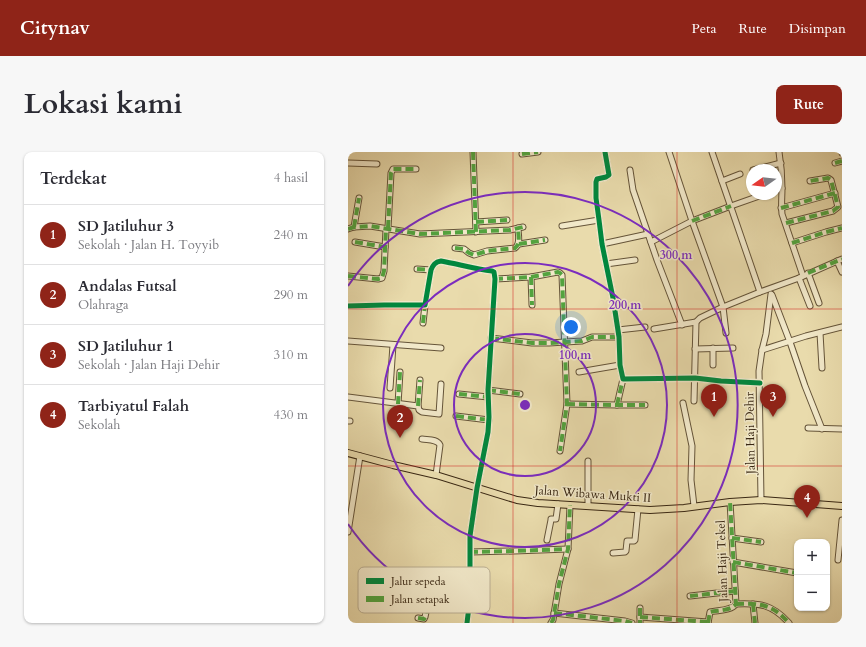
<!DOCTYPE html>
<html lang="id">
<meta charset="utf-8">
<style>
:root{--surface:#fff;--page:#f7f7f7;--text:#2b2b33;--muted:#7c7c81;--line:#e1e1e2;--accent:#8f2418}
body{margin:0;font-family:Cardo,serif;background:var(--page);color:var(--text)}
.controls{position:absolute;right:12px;bottom:12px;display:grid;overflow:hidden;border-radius:8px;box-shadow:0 1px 3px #0004}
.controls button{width:36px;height:36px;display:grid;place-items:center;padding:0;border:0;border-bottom:1px solid var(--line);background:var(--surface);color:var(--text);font:20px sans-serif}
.compass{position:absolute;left:398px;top:12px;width:36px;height:36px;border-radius:50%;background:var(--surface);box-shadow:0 1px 3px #0004;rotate:256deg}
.you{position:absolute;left:223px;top:175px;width:14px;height:14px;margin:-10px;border:3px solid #fff;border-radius:50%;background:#1a73e8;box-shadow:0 0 0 6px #1a73e833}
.badge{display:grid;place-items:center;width:26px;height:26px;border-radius:50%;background:var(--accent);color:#fff;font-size:13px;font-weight:700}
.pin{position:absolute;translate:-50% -33px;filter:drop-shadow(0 1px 2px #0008)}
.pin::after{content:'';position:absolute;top:21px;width:14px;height:12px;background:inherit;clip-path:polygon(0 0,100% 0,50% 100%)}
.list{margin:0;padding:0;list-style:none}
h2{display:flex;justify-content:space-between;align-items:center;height:52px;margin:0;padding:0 16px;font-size:17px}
h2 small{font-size:13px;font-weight:400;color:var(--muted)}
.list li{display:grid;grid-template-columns:26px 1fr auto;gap:12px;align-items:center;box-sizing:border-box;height:60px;padding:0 16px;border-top:1px solid var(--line)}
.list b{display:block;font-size:15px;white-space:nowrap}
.list p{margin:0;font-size:13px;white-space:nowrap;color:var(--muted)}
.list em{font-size:13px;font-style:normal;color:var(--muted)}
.map{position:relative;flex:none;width:494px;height:471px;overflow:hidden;border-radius:8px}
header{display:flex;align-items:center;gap:24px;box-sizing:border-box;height:56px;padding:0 20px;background:var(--accent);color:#fff}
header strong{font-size:19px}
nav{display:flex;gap:22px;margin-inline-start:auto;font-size:14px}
.intro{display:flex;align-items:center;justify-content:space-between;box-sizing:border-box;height:96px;padding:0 24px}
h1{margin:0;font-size:28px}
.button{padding:10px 18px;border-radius:8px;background:var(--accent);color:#fff;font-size:14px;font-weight:700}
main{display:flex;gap:24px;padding:0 24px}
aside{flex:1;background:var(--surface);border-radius:8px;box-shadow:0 1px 3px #0004}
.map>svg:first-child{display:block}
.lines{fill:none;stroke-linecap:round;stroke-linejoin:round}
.minor-casing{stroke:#655439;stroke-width:7}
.major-casing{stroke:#392713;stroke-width:8}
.minor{stroke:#f1e8c9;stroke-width:5}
.major{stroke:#e9dbac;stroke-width:6}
.quiet{stroke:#53a33f;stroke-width:4;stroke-dasharray:8 4;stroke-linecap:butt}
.cycleway-casing{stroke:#f1e8c9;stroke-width:8}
.cycleway{stroke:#00873e;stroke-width:5}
.grid{fill:none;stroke:#d62828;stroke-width:1;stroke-opacity:0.55}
.ring{fill:none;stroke:#7b2cbf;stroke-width:2}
.labels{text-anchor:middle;stroke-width:3;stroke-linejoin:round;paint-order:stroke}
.street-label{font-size:12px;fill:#392713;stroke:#f1e8c9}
.key{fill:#f1e8c9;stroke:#baae92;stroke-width:1}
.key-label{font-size:11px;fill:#392713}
.centre{fill:#7b2cbf;stroke:#f1e8c9;stroke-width:2}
.ring-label{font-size:12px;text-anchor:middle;font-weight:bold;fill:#7b2cbf;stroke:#f1e8c9;stroke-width:3;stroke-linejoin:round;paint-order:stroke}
</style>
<header>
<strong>Citynav</strong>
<nav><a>Peta</a><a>Rute</a><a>Disimpan</a></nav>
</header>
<div class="intro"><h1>Lokasi kami</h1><a class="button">Rute</a></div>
<main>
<aside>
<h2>Terdekat<small>4 hasil</small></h2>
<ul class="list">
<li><span class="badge">1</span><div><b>SD Jatiluhur 3</b><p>Sekolah · Jalan H. Toyyib</p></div><em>240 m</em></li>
<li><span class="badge">2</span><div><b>Andalas Futsal</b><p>Olahraga</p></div><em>290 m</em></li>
<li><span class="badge">3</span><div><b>SD Jatiluhur 1</b><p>Sekolah · Jalan Haji Dehir</p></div><em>310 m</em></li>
<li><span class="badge">4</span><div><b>Tarbiyatul Falah</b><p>Sekolah</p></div><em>430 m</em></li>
</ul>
</aside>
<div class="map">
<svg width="494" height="471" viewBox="0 0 494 471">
<rect width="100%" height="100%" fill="#e9dbac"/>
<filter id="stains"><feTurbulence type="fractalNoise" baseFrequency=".005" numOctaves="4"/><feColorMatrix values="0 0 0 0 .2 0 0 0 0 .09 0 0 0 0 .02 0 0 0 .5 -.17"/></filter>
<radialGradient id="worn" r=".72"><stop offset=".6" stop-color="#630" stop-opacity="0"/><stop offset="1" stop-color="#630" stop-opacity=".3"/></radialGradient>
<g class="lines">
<g class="minor-casing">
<g id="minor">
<path d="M125,0L128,80"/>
<path d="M257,0L261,23L258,25L249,27L248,30V46L251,68L254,92L265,146L271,185L272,213L275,227L347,226L373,229L412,231"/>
<path d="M321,0L344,69L375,155L378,181"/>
<path d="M364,0L412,140"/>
<path d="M431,0C433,12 434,24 434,36C434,45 433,53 434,62L455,124"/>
<path d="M494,0V1"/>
<path d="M174,2L190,0"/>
<path d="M0,11L29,12"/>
<path d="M487,11L494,9"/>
<path d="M282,18L285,38L309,108L334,173"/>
<path d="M405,18L433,11"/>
<path d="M374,29L392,22"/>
<path d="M428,38L434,36"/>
<path d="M433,56L487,41"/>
<path d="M128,70L159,68"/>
<path d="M438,71L485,59L490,55L483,28L480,26L462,29"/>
<path d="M214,74L251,68"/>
<path d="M6,75L11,46"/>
<path d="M40,76L43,21L45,17H68"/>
<path d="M0,77L6,75L22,74L72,82L162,78L175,75"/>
<path d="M7,90L37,95"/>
<path d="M303,90L344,69L383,54L417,42"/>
<path d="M444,91L478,80L494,76"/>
<path d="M171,92L197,88"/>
<path d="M254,92L300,82"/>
<path d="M107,96L116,97L121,101L126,103L139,99L167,96C173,92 170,83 170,76"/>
<path d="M489,109L494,120"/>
<path d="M258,112L287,108"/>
<path d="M69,117L83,118"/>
<path d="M460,121L471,151"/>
<path d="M0,124L30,127L34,126L36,119L38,77"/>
<path d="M183,125L184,153"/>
<path d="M451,126L462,154"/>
<path d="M147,127L183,125L210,120L212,121L214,123L219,252L212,299"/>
<path d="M424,143L442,190L457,234L474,277"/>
<path d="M0,154L36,153H77L83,118C85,113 87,110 93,109C110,112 127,117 144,119L146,120L147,127L140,238L141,265L140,280L129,336L122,384V446L119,471"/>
<path d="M75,171L77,153"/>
<path d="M306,177L348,170L352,166L375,155L412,140L451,126L494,107"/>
<path d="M270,178L297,175"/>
<path d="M472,181L474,216"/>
<path d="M143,186L184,191H201L234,189L244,185H271"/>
<path d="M0,189L93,196"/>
<path d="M347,197L385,196"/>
<path d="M414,198L458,184L494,175"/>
<path d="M365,213V196"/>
<path d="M231,220L272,213"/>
<path d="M42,236L45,193"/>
<path d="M140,238L172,242"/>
<path d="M111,242L140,245"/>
<path d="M0,245L70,254L71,258L74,260L91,262L93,232"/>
<path d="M346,249L348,170"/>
<path d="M335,251L344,294L343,328L346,354"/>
<path d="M50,252L52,220"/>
<path d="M219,252L269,253H297"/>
<path d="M269,253L275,227"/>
<path d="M70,254L72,228"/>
<path d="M108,264L141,268"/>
<path d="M0,269H2"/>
<path d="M460,276L494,277"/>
<path d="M74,287C81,288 89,287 92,293L88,323"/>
<path d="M413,348L411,219L414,198L418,182L423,142"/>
<path d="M240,354V309"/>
<path d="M0,380L12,304"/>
<path d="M384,386L413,390"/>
<path d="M199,388L203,368V367H208L210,352"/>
<path d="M122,400L166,399L220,397"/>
<path d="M265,401L277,400L278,399L279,389H286L287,388L290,357"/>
<path d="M490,408L494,368"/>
<path d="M385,410L449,421"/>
<path d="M75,420L122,426"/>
<path d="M34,423L36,438L42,439L84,441L122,446"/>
<path d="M342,444L387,439"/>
<path d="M388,452C412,451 424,452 441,471"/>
<path d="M405,452L407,471"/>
<path d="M292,456V471"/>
<path d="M206,461L277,469L284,471"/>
<path d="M292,465L360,470"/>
<path d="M70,466L76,467L77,465L82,441"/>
<path d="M203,471L205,468L211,432L220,397L222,353"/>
<path d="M360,471L362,460C370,458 383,459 388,452L382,350"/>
</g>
</g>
<g class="major-casing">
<path id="major" d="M0,301L45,313L88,323L169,348L190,351L302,358L336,356L382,350L413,348L494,354"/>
</g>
<use href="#minor" class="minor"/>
<use href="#major" class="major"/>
<g class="quiet">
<path d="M125,0L128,80"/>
<path d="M494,0V1"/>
<path d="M174,2L190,0"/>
<path d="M487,11L494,9"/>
<path d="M433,56L487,41"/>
<path d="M344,69L383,54"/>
<path d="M128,70L159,68"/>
<path d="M438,71L485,59L490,55L483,28L480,26L462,29"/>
<path d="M6,75L11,46"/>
<path d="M40,76L43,21L45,17H68"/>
<path d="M0,77L6,75L22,74L72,82L162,78L175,75"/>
<path d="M7,90L37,95"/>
<path d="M444,91L478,80L494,76"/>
<path d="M171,92L197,88"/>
<path d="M107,96L116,97L121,101L126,103L139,99L167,96C173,92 170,83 170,76"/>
<path d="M69,117L83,118"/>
<path d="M460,121L494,107"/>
<path d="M0,124L30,127L34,126L36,119L38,77"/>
<path d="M183,125L184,153"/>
<path d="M147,127L183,125L210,120L212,121L214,123L219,252L212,299"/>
<path d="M75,171L77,153"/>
<path d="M143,186L184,191H201L234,189L244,185H271"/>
<path d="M140,238L172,242"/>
<path d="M111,242L140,245"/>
<path d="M50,252L52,220"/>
<path d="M219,252L269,253H297"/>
<path d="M269,253L275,227"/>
<path d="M70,254L72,228"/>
<path d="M108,264L141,268"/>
<path d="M384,386L413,390"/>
<path d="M122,400L166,399L220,397"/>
<path d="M385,410L449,421"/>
<path d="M75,420L122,426"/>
<path d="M34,423L36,438L42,439L84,441L122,446"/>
<path d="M342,444L387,439"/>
<path d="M388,452C412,451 424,452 441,471"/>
<path d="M405,452L407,471"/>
<path d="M292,456V471"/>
<path d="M206,461L277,469L284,471"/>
<path d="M292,465L360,470"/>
<path d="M70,466L76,467L77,465L82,441"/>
<path d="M203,471L205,468L211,432L220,397L222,353"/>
<path d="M360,471L362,460C370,458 383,459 388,452L382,350"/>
</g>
<g class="cycleway-casing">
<g id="cycleway">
<path d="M257,0L261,23L258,25L249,27L248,30V46L251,68L254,92L265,146L271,185L272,213L275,227L347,226L373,229L412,231"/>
<path d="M0,154L36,153H77L83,118C85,113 87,110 93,109C110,112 127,117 144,119L146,120L147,127L140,238L141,265L140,280L129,336L122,384V446L119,471"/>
</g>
</g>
<use href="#cycleway" class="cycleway"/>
</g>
<path class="grid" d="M165,0V471M329,0V471M0,157H494M0,314H494"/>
<g class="ring">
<circle cx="177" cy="253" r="71"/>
<circle cx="177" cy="253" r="142"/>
<path d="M0 134A213 213 0 1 1 0 372"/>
</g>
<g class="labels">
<g class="street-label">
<text transform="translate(402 281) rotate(-91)" y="4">Jalan Haji Dehir</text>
<text transform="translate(245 342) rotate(4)" y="4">Jalan Wibawa Mukti II</text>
<text transform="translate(374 409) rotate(-92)" y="4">Jalan Haji Tekel</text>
</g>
</g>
<rect x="10" y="415" width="132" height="46" rx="6" class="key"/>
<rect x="18" y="426" width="18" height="6" fill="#00873e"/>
<rect x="18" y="444" width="18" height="6" fill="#53a33f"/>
<g class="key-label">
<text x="43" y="433">Jalur sepeda</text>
<text x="43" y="451">Jalan setapak</text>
</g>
<circle cx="177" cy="253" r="6" class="centre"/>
<g class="ring-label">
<text x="328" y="107">300 m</text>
<text x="277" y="157">200 m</text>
<text x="227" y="207">100 m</text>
</g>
<rect width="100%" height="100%" filter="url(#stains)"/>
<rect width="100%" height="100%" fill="url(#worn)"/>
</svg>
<div class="controls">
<button>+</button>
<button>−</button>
</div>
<svg class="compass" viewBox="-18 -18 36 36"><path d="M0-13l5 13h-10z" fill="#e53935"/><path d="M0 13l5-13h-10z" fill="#7c7c81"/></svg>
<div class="you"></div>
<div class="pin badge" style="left:366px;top:265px">1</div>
<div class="pin badge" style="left:52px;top:286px">2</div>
<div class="pin badge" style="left:425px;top:265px">3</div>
<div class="pin badge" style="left:459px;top:366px">4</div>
</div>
</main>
